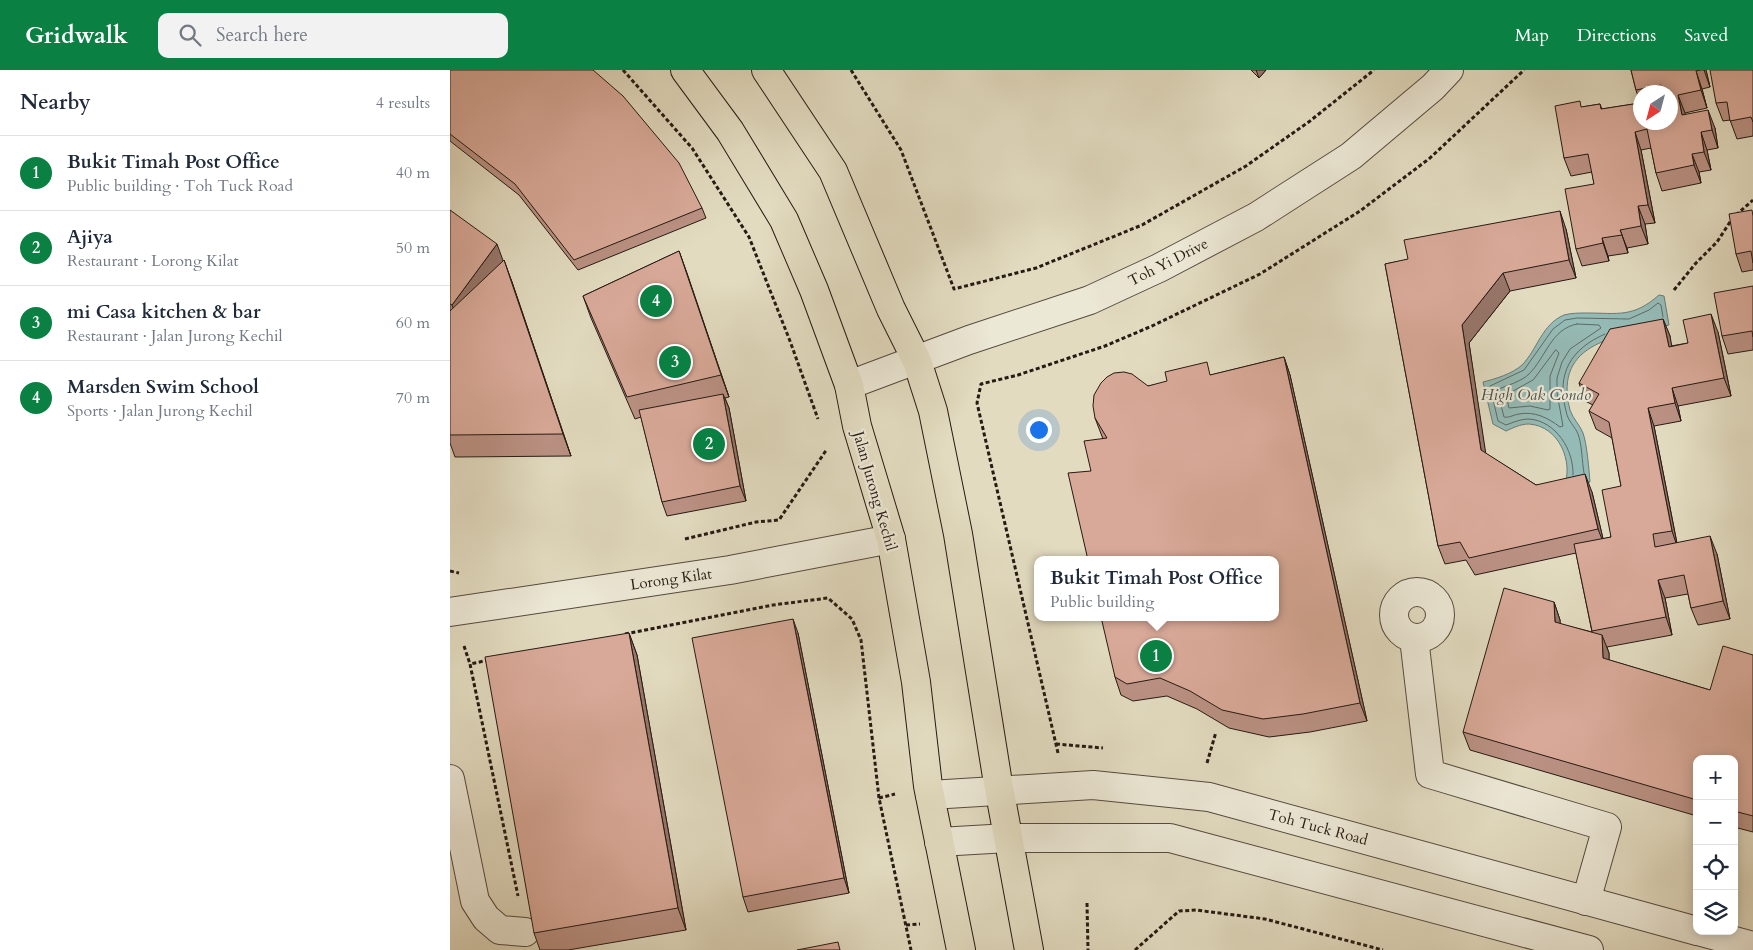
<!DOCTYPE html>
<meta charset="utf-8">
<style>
:root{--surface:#fff;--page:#f2f2f3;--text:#1f2937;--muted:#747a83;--line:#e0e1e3;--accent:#0b8043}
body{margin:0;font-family:Cardo,serif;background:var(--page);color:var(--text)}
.controls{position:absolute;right:15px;bottom:15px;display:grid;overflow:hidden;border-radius:10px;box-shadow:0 2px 12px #0003}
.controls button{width:45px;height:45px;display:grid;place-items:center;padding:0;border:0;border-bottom:1px solid var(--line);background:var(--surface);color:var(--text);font:25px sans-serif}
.compass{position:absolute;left:1183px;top:15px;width:45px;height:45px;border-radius:50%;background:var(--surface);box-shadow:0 2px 12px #0003;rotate:216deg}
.you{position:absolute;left:588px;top:359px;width:18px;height:18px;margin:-12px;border:4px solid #fff;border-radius:50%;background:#1a73e8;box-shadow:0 0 0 8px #1a73e833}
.badge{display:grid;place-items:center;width:32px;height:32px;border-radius:50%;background:var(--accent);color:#fff;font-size:16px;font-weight:700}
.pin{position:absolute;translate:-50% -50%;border:2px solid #fff;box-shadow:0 1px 5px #0006}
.popup{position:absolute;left:584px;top:486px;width:245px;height:65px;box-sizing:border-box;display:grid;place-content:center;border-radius:10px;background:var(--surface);filter:drop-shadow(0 1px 4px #0005);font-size:16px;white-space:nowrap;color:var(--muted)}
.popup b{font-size:19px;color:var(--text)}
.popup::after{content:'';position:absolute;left:50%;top:100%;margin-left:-10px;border:10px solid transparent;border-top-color:var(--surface)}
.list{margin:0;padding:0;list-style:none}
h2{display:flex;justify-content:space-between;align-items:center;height:65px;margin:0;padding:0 20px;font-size:21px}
h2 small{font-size:16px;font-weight:400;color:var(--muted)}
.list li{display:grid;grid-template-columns:32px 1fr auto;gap:15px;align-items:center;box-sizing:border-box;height:75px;padding:0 20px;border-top:1px solid var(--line)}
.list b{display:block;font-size:19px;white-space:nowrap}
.list p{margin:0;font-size:16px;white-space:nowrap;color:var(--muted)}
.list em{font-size:16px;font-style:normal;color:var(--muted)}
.icon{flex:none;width:28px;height:28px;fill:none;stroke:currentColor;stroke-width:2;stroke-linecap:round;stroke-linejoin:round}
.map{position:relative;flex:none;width:1303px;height:880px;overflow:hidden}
header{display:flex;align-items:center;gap:30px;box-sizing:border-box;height:70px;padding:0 25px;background:var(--accent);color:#fff}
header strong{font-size:24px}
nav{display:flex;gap:28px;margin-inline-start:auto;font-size:18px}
.search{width:350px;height:45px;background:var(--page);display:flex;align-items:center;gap:12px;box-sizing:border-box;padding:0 18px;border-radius:10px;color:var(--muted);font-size:19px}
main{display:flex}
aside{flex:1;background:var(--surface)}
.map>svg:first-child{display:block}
.water{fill:#95bbb6;stroke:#697b75}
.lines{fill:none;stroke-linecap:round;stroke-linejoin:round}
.shore{stroke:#5e6a64;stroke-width:1}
.minor-casing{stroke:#554a3e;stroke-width:30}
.major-casing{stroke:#261a13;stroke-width:30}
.path{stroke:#261a13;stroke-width:3;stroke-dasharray:4 2.5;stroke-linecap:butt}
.minor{stroke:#ece8d6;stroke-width:28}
.major{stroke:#e2dbc0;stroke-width:28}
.wall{fill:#ba9183;stroke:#261a13;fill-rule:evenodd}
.shaded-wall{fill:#97766a;stroke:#261a13}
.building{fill:#d8a998;stroke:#261a13}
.labels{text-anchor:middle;stroke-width:4.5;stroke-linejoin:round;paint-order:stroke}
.street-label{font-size:15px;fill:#261a13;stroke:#ece8d6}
.water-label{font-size:16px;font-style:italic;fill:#4d524c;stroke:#ece8d6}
</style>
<header>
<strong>Gridwalk</strong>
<div class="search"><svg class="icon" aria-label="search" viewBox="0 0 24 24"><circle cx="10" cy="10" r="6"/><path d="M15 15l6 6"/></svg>Search here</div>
<nav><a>Map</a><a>Directions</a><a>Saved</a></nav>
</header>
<main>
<aside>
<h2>Nearby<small>4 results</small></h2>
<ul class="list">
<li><span class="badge">1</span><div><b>Bukit Timah Post Office</b><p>Public building · Toh Tuck Road</p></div><em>40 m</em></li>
<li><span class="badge">2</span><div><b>Ajiya</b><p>Restaurant · Lorong Kilat</p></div><em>50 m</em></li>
<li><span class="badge">3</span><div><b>mi Casa kitchen &amp; bar</b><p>Restaurant · Jalan Jurong Kechil</p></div><em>60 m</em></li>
<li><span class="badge">4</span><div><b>Marsden Swim School</b><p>Sports · Jalan Jurong Kechil</p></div><em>70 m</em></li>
</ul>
</aside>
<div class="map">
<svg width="1303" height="880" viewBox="0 0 1303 880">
<rect width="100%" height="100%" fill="#e2dbc0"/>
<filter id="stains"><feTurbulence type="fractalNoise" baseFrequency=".004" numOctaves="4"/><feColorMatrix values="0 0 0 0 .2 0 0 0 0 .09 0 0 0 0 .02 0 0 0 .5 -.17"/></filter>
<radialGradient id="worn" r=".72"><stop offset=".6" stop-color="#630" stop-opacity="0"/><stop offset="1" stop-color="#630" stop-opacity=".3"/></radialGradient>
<path class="water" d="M1209,225L1214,226L1219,255C1171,266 1102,270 1120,340C1123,349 1130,355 1133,363C1137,374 1139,400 1140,412L1114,417C1124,392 1109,356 1079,354C1070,354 1063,358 1056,361L1043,354L1033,312C1045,309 1062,304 1072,295C1087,280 1092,254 1114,245C1121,243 1129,243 1137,243C1168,243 1183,248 1209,225Z"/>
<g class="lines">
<g class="shore">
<path d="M1127,254L1149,255L1151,258L1120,279L1112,292L1107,308V323L1113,356L1110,357C1098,348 1085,341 1069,344C1063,345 1059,348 1054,347L1047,320C1057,315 1071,312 1079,304C1096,287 1101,259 1127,254Z"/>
<path d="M1106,280L1109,283L1100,306V339L1098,340L1080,336L1059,338L1056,325L1083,310Z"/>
<path d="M1134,403C1132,392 1132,374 1128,364C1125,356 1118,352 1116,341C1106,303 1121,279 1155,264"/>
<path d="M1123,405C1124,380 1106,351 1079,349C1071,349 1064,352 1056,355L1048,351L1040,316L1074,300L1103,259L1115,250L1127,248L1179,249L1199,240L1208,233L1211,235L1213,247"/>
</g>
<g class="minor-casing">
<g id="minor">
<path d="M399,315L519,270L640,230L709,198L806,147L901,86L983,17L999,0"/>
<circle cx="967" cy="545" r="23"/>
<path d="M0,542L280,500L441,469"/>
<path d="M964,568L980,704L1157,757L1136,831"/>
<path d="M0,709L25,831L36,848L50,860L75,862"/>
<path d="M480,725L643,715L759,727L1247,861"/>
<path d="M489,772L558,768H720L1139,880"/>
<path d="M1248,861L1303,876"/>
</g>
</g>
<g class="major-casing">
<g id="major">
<path d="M235,0L280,61L334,150L364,220L399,315L407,356L441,469L466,612L478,716L511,880"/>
<path d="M316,0L383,101L441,239L467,291L483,341L508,464L547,707L579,880"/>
</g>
</g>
<g class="path">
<path d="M173,0L242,78L299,167L340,271L368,349"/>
<path d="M401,0L451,80L504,219L586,198L692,155L796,96L860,51L924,0"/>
<path d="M1286,145L1303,130"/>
<path d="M1224,220L1246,193L1267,172L1282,149"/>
<path d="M235,469L306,452L329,450L377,379"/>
<path d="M0,501L9,503"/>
<path d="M175,564L323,535L378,528L402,549L411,570L429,728L461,880"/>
<path d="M14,576L20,594"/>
<path d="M39,590L20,594L68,826"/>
<path d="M606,674L653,678"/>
<path d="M608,683L527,333L531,314L568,305L655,276L702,256L810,204L910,141L980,88L1074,0"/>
<path d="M757,693L766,662"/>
<path d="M429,728L445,724"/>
<path d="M637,833L638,880"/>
<path d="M456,855L470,854"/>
<path d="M685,880L729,841L746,840L815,849L933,880"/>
</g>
<use href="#minor" class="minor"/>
<use href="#major" class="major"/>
</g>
<g class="wall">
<path d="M0,0L252,138L256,148L128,200L69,125L0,71Z"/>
<path d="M801,0H816L809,8Z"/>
<path d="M1181,0H1256L1260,17L1252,19L1257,38L1235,43V44L1265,58L1268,78L1257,80L1261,100L1249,102L1251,113L1212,121L1206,103L1201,78L1191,80L1205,153L1195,154L1198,174L1177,178L1178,183L1158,186L1159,191L1132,196L1126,179L1144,114L1142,102L1121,106L1114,88L1132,37L1150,34L1152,39L1190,33L1186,20ZM1190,22H1220L1190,52Z"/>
<path d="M1303,0V66L1287,69L1280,50L1273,51L1266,33Z"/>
<path d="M0,140L53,191L62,212L121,386L5,387L0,373Z"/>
<path d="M1303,144V200L1292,202L1286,184Z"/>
<path d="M1116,159L1126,208L1060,221L1019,273L1035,383L1086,415L1142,422L1153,469L1161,467L1171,416L1162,368L1146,359L1139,341L1143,335L1135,331L1129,313L1213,249L1220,266L1221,276L1238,273L1268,262L1281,326L1228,336L1231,351L1204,356L1227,473L1267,484L1280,549L1248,555L1241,538L1238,524L1215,528L1222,565L1157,577L1159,583V590L1260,620L1303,585V762L1284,757V689H1247V746L1020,680L1013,662L1104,532L1110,550V554L1142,562L1126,483L1025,505L1016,490L995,494L988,476L935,194Z"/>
<path d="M229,181L279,327L275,328L279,338L296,431L217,446L212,432L191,347L185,349L141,248L133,226Z"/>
<path d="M1303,216V280L1278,284L1272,266Z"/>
<path d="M834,287L840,305L917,651L860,662L819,667L779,658L747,639L717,626L683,631L671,625L665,607L641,401L653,369L645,348L698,316L761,305Z"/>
<path d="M179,563L187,585L236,860L118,880H90L84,863Z"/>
<path d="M348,563L399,823L298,842L293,827Z"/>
</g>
<g class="shaded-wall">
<path d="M806,0H816L809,8Z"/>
<path d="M1254,0H1256L1260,17Z"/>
<path d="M1246,1L1252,19L1257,38L1251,20Z"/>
<path d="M1228,25L1235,43L1239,63L1232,45Z"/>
<path d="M1258,40L1265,58L1268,78L1262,60Z"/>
<path d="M1185,62L1191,80L1205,153L1198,135Z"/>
<path d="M1251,62L1257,80L1261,100L1254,82Z"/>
<path d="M1242,84L1249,102L1251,113L1244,95Z"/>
<path d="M1188,136L1195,154L1198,174L1191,156Z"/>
<path d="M1110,141L1116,159L1126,208L1119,190Z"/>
<path d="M1170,160L1177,178L1178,183L1172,165Z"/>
<path d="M1152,168L1158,186L1159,191L1153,173Z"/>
<path d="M47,174L55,196L10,257L2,235Z"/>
<path d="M229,181L237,203L279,327L271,305Z"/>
<path d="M54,190L62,212L121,386L113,364Z"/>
<path d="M1053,203L1060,221L1019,273L1038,398L1031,380L1012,255Z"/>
<path d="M1261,244L1268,262L1281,326L1274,308Z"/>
<path d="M1213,249L1220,266L1225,294L1219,277Z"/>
<path d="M834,287L840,305L917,651L910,633Z"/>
<path d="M1222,318L1228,336L1231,351L1225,333Z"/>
<path d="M273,324L279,338L296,431L290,416Z"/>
<path d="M1198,338L1204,356L1228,479L1222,461Z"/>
<path d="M1135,404L1142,422L1155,477L1148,459Z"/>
<path d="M1260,466L1267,484L1280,549L1273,531Z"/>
<path d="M1208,510L1215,528L1222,565L1216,547Z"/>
<path d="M1104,532L1110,550L1111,570L1105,552Z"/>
<path d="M343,549L348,563L399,823L394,808Z"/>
<path d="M179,563L187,585L236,860L228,838Z"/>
<path d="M1152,565L1159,583V606L1153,588Z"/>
</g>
<g class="building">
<path d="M0,0H143L173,26L229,93L252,138L124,190L65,114L0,64Z"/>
<path d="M1181,0H1250L1246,1L1251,20L1228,25L1232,45L1258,40L1262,60L1251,62L1254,82L1242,84L1244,95L1206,103L1197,59L1185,62L1198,135L1188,136L1191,156L1170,160L1172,165L1152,168L1153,173L1126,179L1115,119L1144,114L1138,84L1114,88L1105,36L1130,31L1131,37L1150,34L1151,39L1190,33V52H1220V22H1213L1211,15L1186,20Z"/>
<path d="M1260,0H1303V52L1301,47L1280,51L1277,32L1266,33Z"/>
<path d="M0,140L47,174L2,235L0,234Z"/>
<path d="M1302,140L1303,146V193L1301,181L1286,184L1279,144Z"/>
<path d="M1110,141L1119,190L1053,203L1012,255L1031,380L1086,415L1135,404L1148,459L1019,488L1010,472L988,476L935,194L958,189L954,170Z"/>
<path d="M229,181L271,305L177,327L133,226Z"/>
<path d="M54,190L113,364L0,365V241Z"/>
<path d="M1303,216V267L1302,261L1272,266L1264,223Z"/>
<path d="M1261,244L1274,308L1222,318L1225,333L1198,338L1222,461L1203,464L1205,477L1260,466L1273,531L1241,538L1234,505L1208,510L1216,547L1142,561L1124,474L1161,467L1152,420L1171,416L1159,352L1139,341L1149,324L1129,313L1160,259L1213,249L1219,277L1238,273L1233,250Z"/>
<path d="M834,287L910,633L853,644L813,649L772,640L740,621L710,608L677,614L665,607L651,547H825V490H638L618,403L641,401L634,371L657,368L645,348L643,336L644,325L651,313L657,307L664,303L674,302L682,304L698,316L717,311L715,302L757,292L760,305Z"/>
<path d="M273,324L290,416L212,432L189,340Z"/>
<path d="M1054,518L1104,532L1105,552L1152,565L1153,588L1260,620L1273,576L1303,585V746L1284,741V689H1247V730L1013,662Z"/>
<path d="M343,549L394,808L293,827L242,568Z"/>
<path d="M179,563L228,838L84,863L35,587Z"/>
<path d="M388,872L390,880H347Z"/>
</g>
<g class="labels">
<g class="street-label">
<text transform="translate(718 192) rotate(-27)" y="5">Toh Yi Drive</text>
<text transform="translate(425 421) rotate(74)" y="5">Jalan Jurong Kechil</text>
<text transform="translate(221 509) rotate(-8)" y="5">Lorong Kilat</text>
<text transform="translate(868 757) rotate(15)" y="5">Toh Tuck Road</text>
</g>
<g class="water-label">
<text x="1086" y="330">High Oak Condo</text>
</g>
</g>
<rect width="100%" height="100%" filter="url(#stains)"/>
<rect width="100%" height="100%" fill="url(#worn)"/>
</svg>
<div class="controls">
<button>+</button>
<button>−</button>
<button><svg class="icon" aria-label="locate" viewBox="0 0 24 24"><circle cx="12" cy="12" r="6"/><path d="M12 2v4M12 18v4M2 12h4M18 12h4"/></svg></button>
<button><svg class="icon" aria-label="layers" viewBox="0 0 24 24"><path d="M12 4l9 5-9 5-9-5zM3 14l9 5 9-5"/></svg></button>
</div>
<svg class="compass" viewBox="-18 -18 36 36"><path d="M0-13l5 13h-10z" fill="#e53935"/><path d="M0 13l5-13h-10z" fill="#747a83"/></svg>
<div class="you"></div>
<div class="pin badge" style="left:706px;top:586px">1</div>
<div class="popup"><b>Bukit Timah Post Office</b>Public building</div>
<div class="pin badge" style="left:259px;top:374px">2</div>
<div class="pin badge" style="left:225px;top:292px">3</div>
<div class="pin badge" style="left:206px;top:231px">4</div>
</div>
</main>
